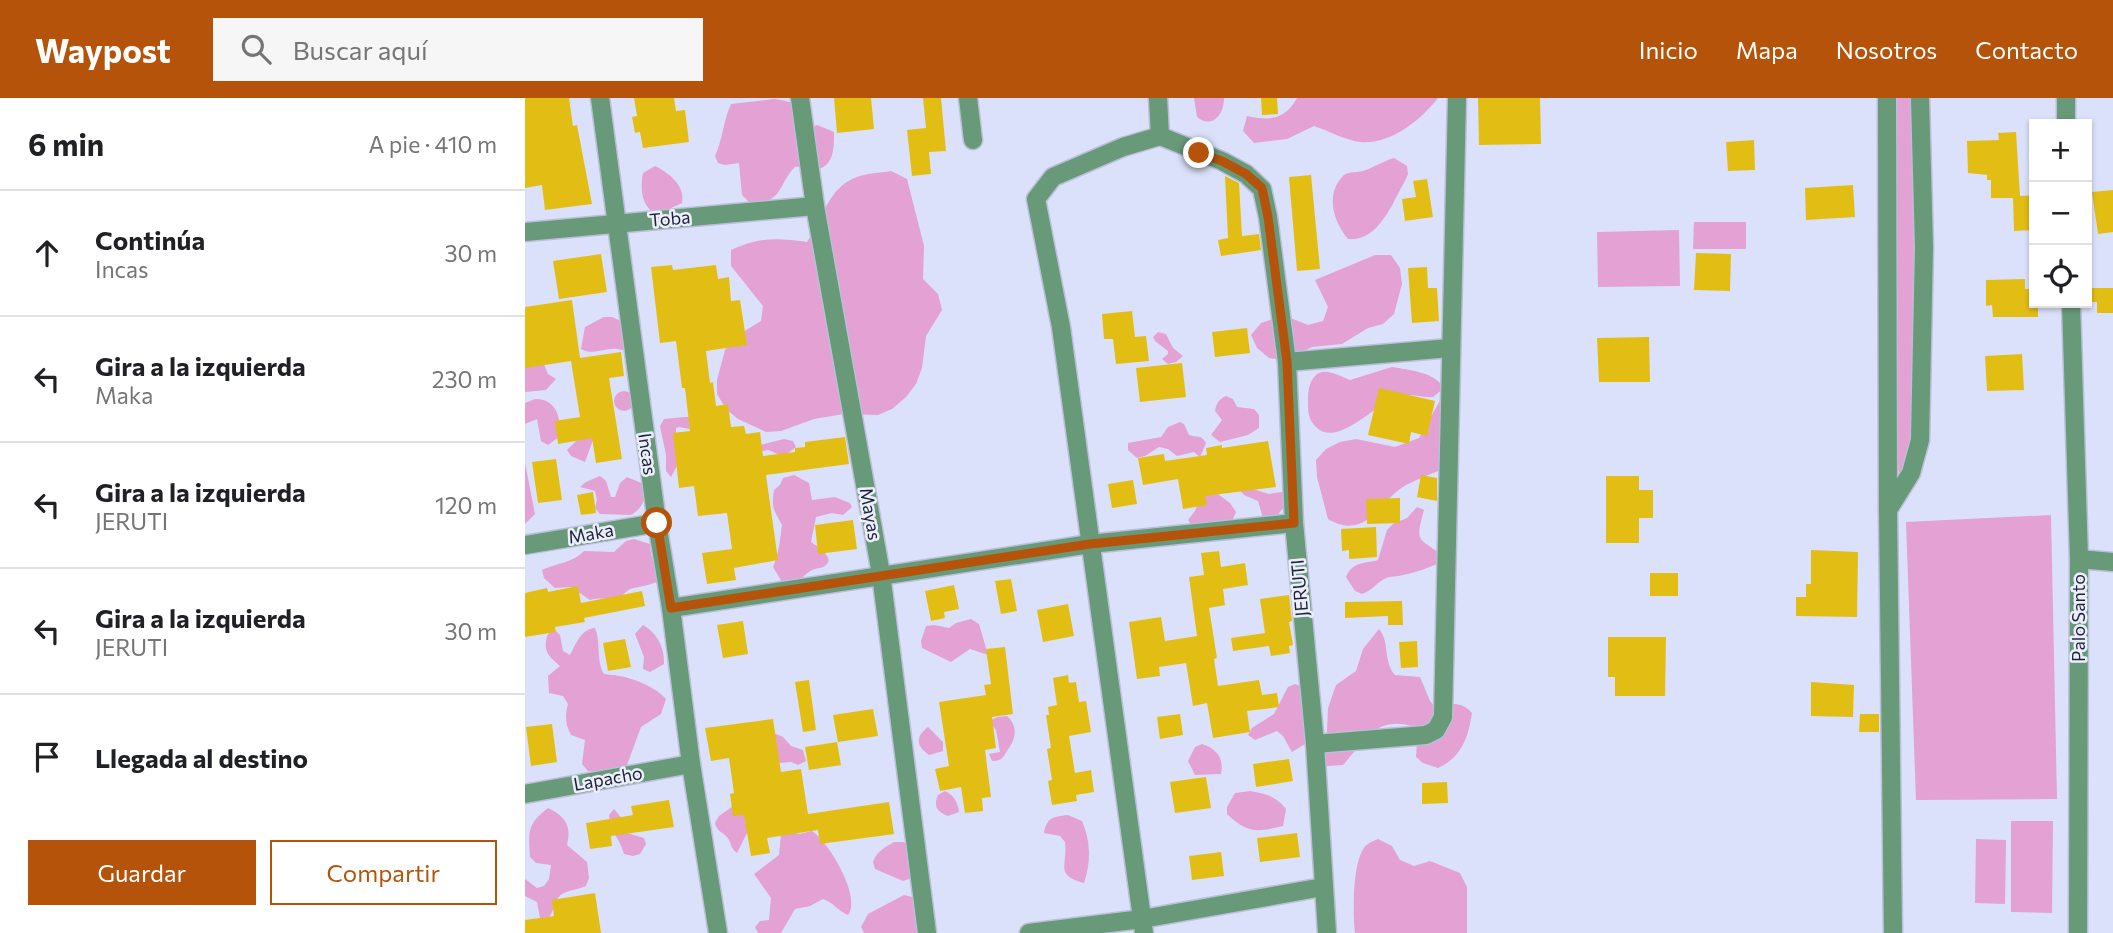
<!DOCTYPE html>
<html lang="es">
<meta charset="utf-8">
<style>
:root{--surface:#fff;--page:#f6f6f6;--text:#202124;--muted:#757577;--line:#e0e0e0;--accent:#b45309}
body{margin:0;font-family:Commissioner,sans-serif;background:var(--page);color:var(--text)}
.controls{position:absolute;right:21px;top:21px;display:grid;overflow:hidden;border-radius:0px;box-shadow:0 2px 5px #0004}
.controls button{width:63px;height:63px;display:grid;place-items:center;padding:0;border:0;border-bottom:2px solid var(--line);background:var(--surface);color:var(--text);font:35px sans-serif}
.stop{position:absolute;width:21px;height:21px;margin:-16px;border:5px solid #b45309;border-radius:50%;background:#fff}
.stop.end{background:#b45309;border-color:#fff;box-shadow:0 2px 7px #0008}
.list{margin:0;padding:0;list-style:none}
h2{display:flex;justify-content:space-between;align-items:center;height:91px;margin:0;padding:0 28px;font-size:30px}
h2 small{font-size:23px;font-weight:400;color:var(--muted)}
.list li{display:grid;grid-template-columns:46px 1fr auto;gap:21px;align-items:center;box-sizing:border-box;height:126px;padding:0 28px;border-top:2px solid var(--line)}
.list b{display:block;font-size:26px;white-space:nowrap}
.list p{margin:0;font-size:23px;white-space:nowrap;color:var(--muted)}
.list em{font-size:23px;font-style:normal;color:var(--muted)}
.actions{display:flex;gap:14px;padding:21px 28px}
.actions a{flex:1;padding:16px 0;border:2px solid var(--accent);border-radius:0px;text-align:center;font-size:24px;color:var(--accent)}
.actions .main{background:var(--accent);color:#fff}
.icon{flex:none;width:38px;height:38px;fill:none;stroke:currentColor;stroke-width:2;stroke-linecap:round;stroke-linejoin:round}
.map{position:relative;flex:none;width:1588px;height:835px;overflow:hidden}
header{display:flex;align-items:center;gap:42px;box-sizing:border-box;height:98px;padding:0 35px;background:var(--accent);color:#fff}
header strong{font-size:33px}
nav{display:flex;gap:38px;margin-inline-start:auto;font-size:24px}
.search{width:490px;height:63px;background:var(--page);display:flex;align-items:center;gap:18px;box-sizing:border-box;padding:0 24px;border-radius:0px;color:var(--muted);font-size:26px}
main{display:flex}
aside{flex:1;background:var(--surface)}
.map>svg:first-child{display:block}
.green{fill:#e3a1d4}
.building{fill:#e2be14}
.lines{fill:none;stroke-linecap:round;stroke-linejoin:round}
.minor-casing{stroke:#b9bfd7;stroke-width:21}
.minor{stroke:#689978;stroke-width:18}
.route{stroke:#b45309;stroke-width:9}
.labels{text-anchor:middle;stroke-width:5;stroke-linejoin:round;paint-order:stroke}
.street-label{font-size:18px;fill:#1d2238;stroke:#eceffb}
</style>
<header>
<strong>Waypost</strong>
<div class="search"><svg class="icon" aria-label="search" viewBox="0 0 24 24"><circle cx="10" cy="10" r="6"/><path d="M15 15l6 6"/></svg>Buscar aquí</div>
<nav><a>Inicio</a><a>Mapa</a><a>Nosotros</a><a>Contacto</a></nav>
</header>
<main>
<aside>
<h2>6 min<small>A pie · 410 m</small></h2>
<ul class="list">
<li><svg class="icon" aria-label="ahead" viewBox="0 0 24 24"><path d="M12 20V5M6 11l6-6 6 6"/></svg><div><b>Continúa</b><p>Incas</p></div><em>30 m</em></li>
<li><svg class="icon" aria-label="left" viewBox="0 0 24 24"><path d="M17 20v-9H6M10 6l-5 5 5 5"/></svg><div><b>Gira a la izquierda</b><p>Maka</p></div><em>230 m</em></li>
<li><svg class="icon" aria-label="left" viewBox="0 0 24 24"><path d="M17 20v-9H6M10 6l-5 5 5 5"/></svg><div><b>Gira a la izquierda</b><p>JERUTI</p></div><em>120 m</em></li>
<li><svg class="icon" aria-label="left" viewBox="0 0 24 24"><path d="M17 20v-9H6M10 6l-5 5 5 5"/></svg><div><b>Gira a la izquierda</b><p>JERUTI</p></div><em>30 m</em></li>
<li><svg class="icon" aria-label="arrive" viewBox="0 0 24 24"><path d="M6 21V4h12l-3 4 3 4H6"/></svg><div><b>Llegada al destino</b></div></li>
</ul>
<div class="actions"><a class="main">Guardar</a><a>Compartir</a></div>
</aside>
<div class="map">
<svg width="1588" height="835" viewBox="0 0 1588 835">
<rect width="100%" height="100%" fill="#dbe1fa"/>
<g class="green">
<path d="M669,0H699C699,17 687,31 672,19Z"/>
<path d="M772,0H913C896,22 865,47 835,44C820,42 804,33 789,28L762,41L729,45L718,33L722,18C744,23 760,22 772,0Z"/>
<path d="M1367,0H1386L1390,155V331L1378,374L1375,376L1373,372Z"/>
<path d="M249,1C273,4 273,8 284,30L292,27L309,34C309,46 310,66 294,71C288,73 278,68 270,69C253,86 259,103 227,107L217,97L214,65L200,67L193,65L190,58C198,41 198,23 206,6Z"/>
<path d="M869,60L882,68L883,76L880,83C867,105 854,144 823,141C809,124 800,98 817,79C822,73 830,75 838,73C848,70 858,63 869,60Z"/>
<path d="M130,68C144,75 160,87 157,105L133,116C116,111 115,90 118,75Z"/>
<path d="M366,73L382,81L399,148L398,181L413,196L417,212L401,238L397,270L391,286L381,299L367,311L353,317L319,316L289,321L256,333L241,334L213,321L201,311L192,296V282L200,252L210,239L236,223L238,208L206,168V152C235,139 252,140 282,144C298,121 303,89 332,79C342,75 355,75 366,73Z"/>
<path d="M1169,124H1221V151H1168Z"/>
<path d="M1154,132L1155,188L1073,189L1072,134Z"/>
<path d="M850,157H866L875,170L877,186L869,216L858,226L843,230L817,246L787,249L759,262L744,260L732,250L726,237L736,225L751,220L768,221L783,227L798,223L803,209L790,182Z"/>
<path d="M79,219H87L98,224L101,250L97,252C82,247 70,259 56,251L60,229Z"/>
<path d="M633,234L641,236L648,250L658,258L651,264L643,266L637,261L643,256V253L630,243L628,239Z"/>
<path d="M0,264H18L23,276L31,281L21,292L0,294Z"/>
<path d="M867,269C884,272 910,274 919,290L908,299C897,300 885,295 875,298C851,304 813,351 791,329C783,321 783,314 783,304C783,297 783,289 787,282C796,266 812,277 825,282Z"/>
<circle cx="99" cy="303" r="10"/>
<path d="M701,298L708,301L712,309L729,311L734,317V330L723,337L695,344L686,337L697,322L690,313C691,306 694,301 701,298Z"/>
<path d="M10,301C32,301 36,320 35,338L23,347L16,343L12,321L0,326V305Z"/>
<path d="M916,301L920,303L921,369C908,376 894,380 881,387C854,402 842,444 803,421L792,379L791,362L801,351L815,344L831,341L870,349L894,340Z"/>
<path d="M160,319H164L165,331L154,329L151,330L152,368L146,379L141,373V357L135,328L139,321Z"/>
<path d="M59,323L68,342L60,364L46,358L42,352L53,341Z"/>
<path d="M655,324L659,326L664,337C672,340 676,336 681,345L675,359L669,354L652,358L643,351L634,349L620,358L612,360L603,352V345L636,339L643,329Z"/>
<path d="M259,341L268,343L271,349L258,359L244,352L237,353L235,347Z"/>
<path d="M0,365L10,416L0,426Z"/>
<path d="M269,377L284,385L287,402L310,399L325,405L327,409L318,417L307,415L291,419L286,444C291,448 314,461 298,469C294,471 290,470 287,472C280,476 275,482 269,487L257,484L248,469C254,455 255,442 257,427C249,411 246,411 249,392L255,387L258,380Z"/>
<path d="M75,378L81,383L86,399H90L95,385L102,379L121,387C122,399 117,411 106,417L75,416L70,410L72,402L70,393L55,389L61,384Z"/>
<path d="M714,391H728L744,396L757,394L760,397V408L749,421L738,420L733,403L719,397Z"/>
<path d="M690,394L705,405L711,414L704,429H668L663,422L670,413L676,398Z"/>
<path d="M892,409L899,412C891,443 891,439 916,456V464C906,469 890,475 878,477C872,479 866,478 861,480C852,484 847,493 837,496L830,493L821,479C828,463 839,466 853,462L862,432L868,426L882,420Z"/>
<path d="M1526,417L1532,701L1391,702L1381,424Z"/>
<path d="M109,441L125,446C125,460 132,470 132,484C124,487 117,488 109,490C102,491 99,497 94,500C89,502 75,499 65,502L46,489L30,490L19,480L17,472C31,465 48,465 59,453L89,454L101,443Z"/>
<path d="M446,521L454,526L463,557L445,551L426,564L397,550L396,543L401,528L409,527L424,530L431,525Z"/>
<path d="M118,527C132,535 140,550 139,566L125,574L118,571L119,559L110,536Z"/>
<path d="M70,530C76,544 71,560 78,575C84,578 88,576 94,578C109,580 132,590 141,601L136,616L116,629L102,667C89,672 78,676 63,673L57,666L60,642L46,637C40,626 40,617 43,606L38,598L24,595L23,578L35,568C23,558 17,552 23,536L30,532L35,537L38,553L45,557C51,546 56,531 70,530Z"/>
<path d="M854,531C865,544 858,564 870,577L895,579L905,603L910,609C924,605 937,603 947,615C943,640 937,659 913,670L898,665L891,659L892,643L887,628C850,618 840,643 818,667L802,668L796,664L794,656L802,634L803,610L811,587L831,573L838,551Z"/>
<path d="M770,586L778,589L783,637L780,646L767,654L758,638L752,633L730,642L723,637L727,630L749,616L763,589Z"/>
<path d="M482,618C493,628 491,640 484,650C478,658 479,663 467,663L464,656L475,654L471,632L466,626V622L473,619Z"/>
<path d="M403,629L418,644V653L404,657C391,648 390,639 403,629Z"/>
<path d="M251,636L258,639L266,648L278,652L281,663L273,667L266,664L255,665L252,662L247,637Z"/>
<path d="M677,646C692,651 699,660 696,676L670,677L663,663L670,649Z"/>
<path d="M420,693C429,697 433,705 434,714L423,718C412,714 408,708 413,697Z"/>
<path d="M725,693C741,696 751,698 761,711L758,728C732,734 723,736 702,716V709L710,695Z"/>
<path d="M217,702L223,733L212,755C206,750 207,748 204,742C200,734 192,735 190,725L194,718Z"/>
<path d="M23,710C40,718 47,728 42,747L62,764L64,780L61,788C53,792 38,792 33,800C28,807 29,815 22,821L15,820L12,804L0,798V781L12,790L19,788L24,781L26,767L11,765L5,759C4,734 1,727 23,710Z"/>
<path d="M89,711L99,723L102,735L119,740L121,746L115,756L108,758L99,756C95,740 85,734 84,717Z"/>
<path d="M543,717L557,723C566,744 566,764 559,785C529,777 543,767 540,744L535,738L519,735C522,719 528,719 543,717Z"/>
<path d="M1486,723H1528L1527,815L1486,814Z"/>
<path d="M262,733L274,736L287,733C303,743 337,799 323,817C313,813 308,804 298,801L285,808L270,811L256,835H233L230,829L235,823L244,822L246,800L229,776L254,757L256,736Z"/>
<path d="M853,741L867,748L875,762L889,768L905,763L935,775L942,789V835H830C828,815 827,767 839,750C841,746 848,743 853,741Z"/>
<path d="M1451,741L1481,742L1480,806L1450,805Z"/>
<path d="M369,744H378L385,747L387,780L378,783L350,771L348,764C352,753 359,750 369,744Z"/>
<path d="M379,797L395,801L406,835H339L336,829L343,816Z"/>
</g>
<g class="building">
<path d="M0,0H44L48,28L52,27L67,106L20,112L17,87L0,90Z"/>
<path d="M109,0H149L151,13L160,12L164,44L118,50L115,34L110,35L107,19L112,18Z"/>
<path d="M309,0H346L349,31L312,35Z"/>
<path d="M398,0H416L421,53L404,54L406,76L387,78L382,32L401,30Z"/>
<path d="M736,0H752L753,16L737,17Z"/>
<path d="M953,0H1015L1016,46L954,47Z"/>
<path d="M1491,34L1495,98L1509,97V132L1489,133L1488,100H1466V82H1462V77L1443,75L1442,43L1474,42L1473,35Z"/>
<path d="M1229,42L1230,72L1203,73L1201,44Z"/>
<path d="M786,77L795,171L772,173L764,79Z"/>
<path d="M700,78L714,85L717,138L734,136L736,152L696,158L693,142L703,140Z"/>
<path d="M902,81L908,119L880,123L877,101L891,99L888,83Z"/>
<path d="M1328,87L1330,119L1281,122L1280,90Z"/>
<path d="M1588,92V134L1573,136L1567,94Z"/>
<path d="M1171,155L1206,156L1205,193L1169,192Z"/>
<path d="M76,156L82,194L34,201L28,163Z"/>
<path d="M147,167L148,172L191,167L193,181L204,179L206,203L215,202L222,247L181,253L185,285L188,284L191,308L203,306L206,329L219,328L221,336L235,334L238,358L270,354V350L280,349V344L320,339L324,366L241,377L253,462L209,470L211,482L182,486L177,455L207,451L202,415L173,418L169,388L154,390L148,335L165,333L160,290H157L151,243L135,245L126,169Z"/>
<path d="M902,169L903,190H912L914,223L887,225L883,170Z"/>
<path d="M1500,181V191H1509V205H1513V219H1468L1467,207L1461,208V182Z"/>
<path d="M1567,190H1588V215H1572V204H1567Z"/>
<path d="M47,202L55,260L96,254L99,278L84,280L97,361L71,365L67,340L33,346L30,323L55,319L46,263L0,270V209Z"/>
<path d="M607,213L610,239L621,238L624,263L591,266L588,241H579L577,216Z"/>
<path d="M722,230L725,255L690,259L687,234Z"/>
<path d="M1124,239L1125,284H1074L1072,240Z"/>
<path d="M1497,256L1499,292L1462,293L1460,258Z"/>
<path d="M657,265L661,299L615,304L611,270Z"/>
<path d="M854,290L910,303L902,338L886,334L884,346L843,337Z"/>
<path d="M743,343L751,389L680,398L682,407L658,411L653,381L618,387L613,360L639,356L640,363L682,357L681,350L697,347V350Z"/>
<path d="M31,361L37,402L13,405L7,364Z"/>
<path d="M896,377L912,380V403L892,399Z"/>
<path d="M1081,378H1114V392H1128V420H1114V445H1081Z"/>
<path d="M608,382L612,406L587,410L583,386Z"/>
<path d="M68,394L71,415L56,417L52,397Z"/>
<path d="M875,400V425L842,426L841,401Z"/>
<path d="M328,422L332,451L293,456L290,427Z"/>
<path d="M851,429L852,459L824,461V452L817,453L816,431Z"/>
<path d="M1286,452L1333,454L1332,519L1271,518V499H1281V486H1286Z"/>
<path d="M694,453L696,469L720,465L723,487L698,491L700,507L684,510L692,560L689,561L693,588L734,582L737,597L752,595L754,609L722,613L725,634L688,640L682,605L668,608L661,565L634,569L635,578L612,581L604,524L636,519L640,543L672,538L664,479L679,477L676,455Z"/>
<rect x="1125" y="475" width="28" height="23"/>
<path d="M486,481L492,513L476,516L470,483Z"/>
<path d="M429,487L434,511L419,514L420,520L406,523L400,493Z"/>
<path d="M53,488L56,505L117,493L120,508L59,520L60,524L30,529L31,534L0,539V495L22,490L23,494Z"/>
<path d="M764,497L767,523L764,524L768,547L764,548L765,555L746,558L744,548L708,553L706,540L740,535L735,501Z"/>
<path d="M877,503L878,527H863V518L820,520V504Z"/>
<path d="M543,506L549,538L518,544L512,512Z"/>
<path d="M218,523L223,556L198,560L192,527Z"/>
<path d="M1083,539H1141L1140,598H1090V579H1083Z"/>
<path d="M100,541L106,569L83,573L78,545Z"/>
<path d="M892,543L893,569L876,570L874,544Z"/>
<path d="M480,549L488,616L467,619L471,650L460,652L466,699L457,700L458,713L440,715L436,689L415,693L410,671L424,668L414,604L461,597L459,587L466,586L461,551Z"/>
<path d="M543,577L544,585L551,584L554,604L561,603L566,634L544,638L550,675L566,672L569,694L551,697L552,703L527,707L523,683L527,682L522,651L526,650L521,617H524L523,609L532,607L528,580Z"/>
<path d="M284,582L291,632L278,634L270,584Z"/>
<path d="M1286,584L1329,587L1328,619L1286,618Z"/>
<path d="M348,611L353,638L313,644L308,617Z"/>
<path d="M655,616L658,637L635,641L632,619Z"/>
<path d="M1335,616H1354V634H1334Z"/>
<path d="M248,621L256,674L276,671L283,716L364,704L369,736L295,746L293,732L242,740L245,755L226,758L219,717L208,718L205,696L209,695L204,660L186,663L180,630Z"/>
<path d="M27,626L32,664L6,668L1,629Z"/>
<path d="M312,644L316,667L284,672L280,649Z"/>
<path d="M764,661L768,683L731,689L728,666Z"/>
<path d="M681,679L686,710L650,715L645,684Z"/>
<path d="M922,684L923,705L897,706V685Z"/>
<path d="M144,702L149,729L86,738L87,748L65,751L61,725L108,717L106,708Z"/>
<path d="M772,735L775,759L735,764L732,740Z"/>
<path d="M696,754L699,778L667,782L664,758Z"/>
<path d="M70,795L76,835H0V822L29,818L27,802Z"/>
</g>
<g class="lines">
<g class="minor-casing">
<g id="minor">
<path d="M75,0L132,425L146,510L166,666L193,835"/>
<path d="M275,0L290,108L356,476L402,835"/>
<path d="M443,0L448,42"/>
<path d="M633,0L635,38L697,63L721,76L737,91L743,119L762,264L769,425L790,646L802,835"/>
<path d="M1362,0L1363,412"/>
<path d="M1541,0V26"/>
<path d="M0,134L290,108"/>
<path d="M1546,205L1554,461L1553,835"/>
<path d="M762,264L925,250"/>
<path d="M0,447L132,425"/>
<path d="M1554,461L1588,464"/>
<path d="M146,510L565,446L769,425"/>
<path d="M790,646L901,637L911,632L918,619L932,0"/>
<path d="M0,696L166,666"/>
<path d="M504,835L617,821L798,789"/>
<path d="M619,835L536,229L511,101L528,79L598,49L635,38"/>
<path d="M1368,835L1363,412L1386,375L1395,342L1399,149L1395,0"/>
</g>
</g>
<use href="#minor" class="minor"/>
</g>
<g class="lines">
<path class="route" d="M132,425L146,510L565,446L769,425L762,264L743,119L737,90L721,76L697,63L674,55"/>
</g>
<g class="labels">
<g class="street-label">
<text transform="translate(145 121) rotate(-5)" y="6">Toba</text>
<text transform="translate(122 356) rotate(82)" y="6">Incas</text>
<text transform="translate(345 416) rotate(80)" y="6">Mayas</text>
<text transform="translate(66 436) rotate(-10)" y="6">Maka</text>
<text transform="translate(775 490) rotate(-95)" y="6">JERUTI</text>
<text transform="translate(1554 520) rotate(-90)" y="6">Palo Santo</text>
<text transform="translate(83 681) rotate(-10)" y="6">Lapacho</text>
</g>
</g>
</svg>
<div class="controls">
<button>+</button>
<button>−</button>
<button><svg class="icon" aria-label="locate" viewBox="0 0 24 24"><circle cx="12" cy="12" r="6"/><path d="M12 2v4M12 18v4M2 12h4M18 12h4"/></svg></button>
</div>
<div class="stop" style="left:132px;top:425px"></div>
<div class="stop end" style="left:674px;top:55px"></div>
</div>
</main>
